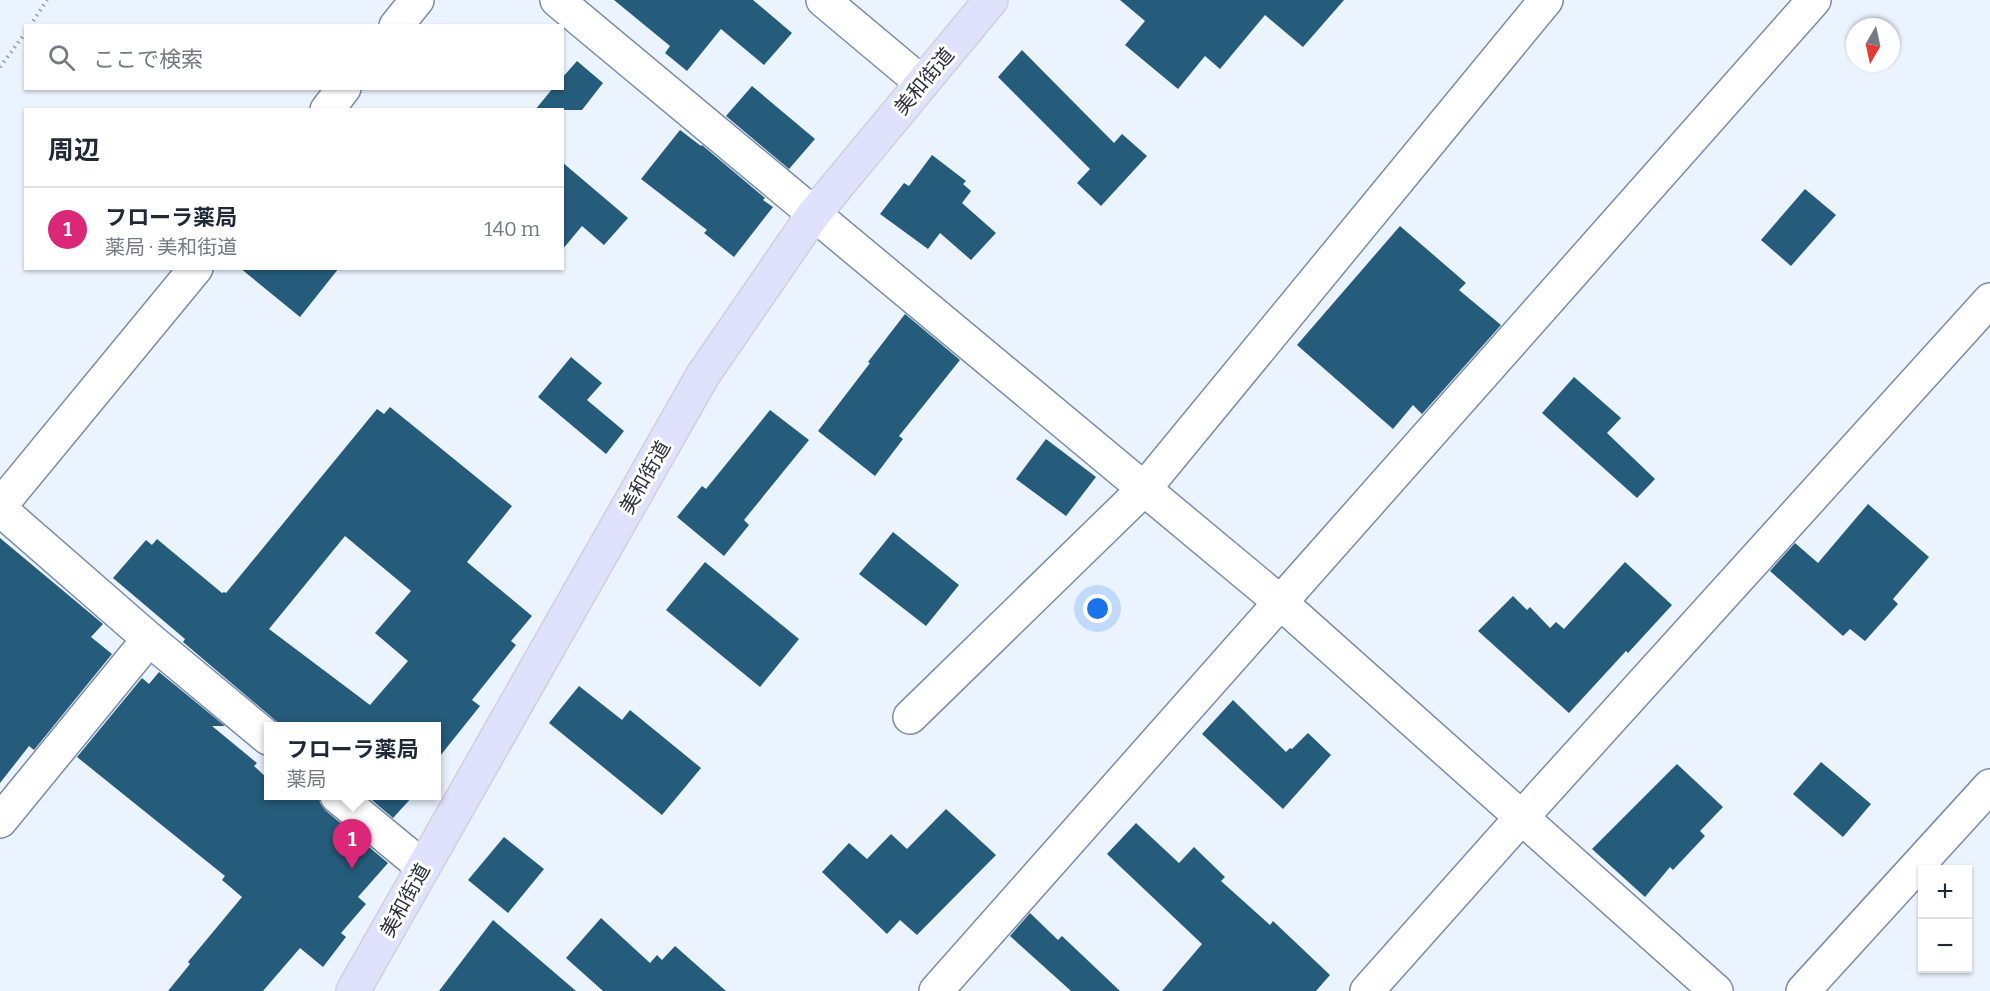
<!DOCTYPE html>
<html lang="ja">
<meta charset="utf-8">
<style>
:root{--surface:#fff;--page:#f2f2f3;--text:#1f2937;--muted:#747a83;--line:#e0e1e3;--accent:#db2777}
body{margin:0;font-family:Bitter,"Noto Sans JP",serif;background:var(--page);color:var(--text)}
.controls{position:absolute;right:18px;bottom:18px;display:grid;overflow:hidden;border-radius:0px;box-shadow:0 2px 4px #0004}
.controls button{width:54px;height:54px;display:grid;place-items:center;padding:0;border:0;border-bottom:2px solid var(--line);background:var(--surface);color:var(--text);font:30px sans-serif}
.compass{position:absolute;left:1846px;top:18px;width:54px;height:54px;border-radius:50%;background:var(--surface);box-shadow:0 2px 4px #0004;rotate:189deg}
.you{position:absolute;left:1098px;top:609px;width:21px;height:21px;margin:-15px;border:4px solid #fff;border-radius:50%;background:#1a73e8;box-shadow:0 0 0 9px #1a73e833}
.badge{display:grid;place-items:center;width:39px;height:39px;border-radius:50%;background:var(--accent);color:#fff;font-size:20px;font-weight:700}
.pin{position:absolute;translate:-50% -50px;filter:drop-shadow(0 2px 3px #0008)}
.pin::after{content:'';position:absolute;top:32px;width:21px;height:18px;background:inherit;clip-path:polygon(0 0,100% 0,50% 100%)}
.popup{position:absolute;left:264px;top:722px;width:177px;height:78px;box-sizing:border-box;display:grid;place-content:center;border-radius:0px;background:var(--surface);filter:drop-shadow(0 2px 4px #0005);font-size:20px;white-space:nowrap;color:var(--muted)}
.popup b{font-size:22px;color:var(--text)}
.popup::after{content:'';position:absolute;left:50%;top:100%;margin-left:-12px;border:12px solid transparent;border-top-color:var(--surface)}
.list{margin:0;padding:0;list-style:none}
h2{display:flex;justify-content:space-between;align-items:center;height:78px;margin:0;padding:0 24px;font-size:26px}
h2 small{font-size:20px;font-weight:400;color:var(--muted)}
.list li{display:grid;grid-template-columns:39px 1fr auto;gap:18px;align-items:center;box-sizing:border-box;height:84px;padding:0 24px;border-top:2px solid var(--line)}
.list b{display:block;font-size:22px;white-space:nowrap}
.list p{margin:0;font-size:20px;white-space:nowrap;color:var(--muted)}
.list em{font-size:20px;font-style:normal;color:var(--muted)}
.icon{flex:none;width:33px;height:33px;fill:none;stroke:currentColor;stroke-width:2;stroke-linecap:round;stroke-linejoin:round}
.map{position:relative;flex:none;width:1990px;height:991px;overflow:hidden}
.search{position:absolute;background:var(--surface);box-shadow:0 2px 4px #0004;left:24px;top:24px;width:540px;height:66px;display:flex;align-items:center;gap:15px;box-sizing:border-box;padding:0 21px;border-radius:0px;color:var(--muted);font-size:22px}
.panel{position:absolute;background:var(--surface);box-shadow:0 2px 4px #0004;left:24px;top:108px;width:540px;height:162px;border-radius:0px}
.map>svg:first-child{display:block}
.building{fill:#255c7b;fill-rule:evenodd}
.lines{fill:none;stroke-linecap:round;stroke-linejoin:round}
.minor-casing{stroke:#7b8ca7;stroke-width:36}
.primary-casing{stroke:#d0d1d4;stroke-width:36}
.path{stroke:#979eaa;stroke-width:4;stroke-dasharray:1.5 4.5;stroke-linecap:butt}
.minor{stroke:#fff;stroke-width:33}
.primary{stroke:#e0e1fd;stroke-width:33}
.labels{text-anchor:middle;stroke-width:6;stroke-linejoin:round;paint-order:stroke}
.street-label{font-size:20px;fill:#282f3b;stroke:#fff}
</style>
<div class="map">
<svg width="1990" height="991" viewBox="0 0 1990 991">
<rect width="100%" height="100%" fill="#ebf3ff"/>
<g class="building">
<path d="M614,0H753L792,33L764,65L721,29L687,71L665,53L670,46Z"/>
<path d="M1120,0H1344L1303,47L1265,15L1220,69L1205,56L1178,89L1125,45L1145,21Z"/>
<path d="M1022,50L1114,143L1122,134L1147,156L1101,206L1077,183L1090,169L998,77Z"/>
<path d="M577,61L603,83L582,110H535L553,88H562V78Z"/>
<path d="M752,86L815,139L789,169L726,116Z"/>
<path d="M680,130L701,146L702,145L765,198L763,200L773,207L734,257L704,233L707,230L641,179Z"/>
<path d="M932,155L966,181L963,184L971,191L962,203L996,233L971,260L940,233L928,249L880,214L904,183L909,186Z"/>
<path d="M562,162L628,218L604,245L582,226L562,250Z"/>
<path d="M1805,189L1836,215L1791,266L1761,240Z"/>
<path d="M1400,226L1466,283L1459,290L1501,325L1422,414L1413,405L1393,429L1297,345Z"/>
<path d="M240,268H339L300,317Z"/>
<path d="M905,314L960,360L899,436L903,439L875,476L818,431L870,363L868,362Z"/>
<path d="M571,357L602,383L587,400L624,431L606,454L538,397Z"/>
<path d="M1574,377L1621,418L1607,433L1655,479L1637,498L1542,413Z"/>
<path d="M390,407L512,506L467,562L532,616L511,641L516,645L472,700L480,706L436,761V726H282L183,642L185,639L113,578L146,540L152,545L157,539L222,593L224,592L226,593L377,409L384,414ZM345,536L411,591L375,633L408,661L370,705L269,629Z"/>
<path d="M770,410L809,440L744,520L749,525L724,556L677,517L702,486L706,489Z"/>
<path d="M1046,439L1096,477L1066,516L1016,479Z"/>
<path d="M1868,504L1929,557L1893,599L1898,604L1865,641L1850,629L1843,636L1770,571L1795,543L1818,563Z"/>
<path d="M893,532L959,585L926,626L859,574Z"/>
<path d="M0,538L103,624L91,637L112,654L34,750L29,746L0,783Z"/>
<path d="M705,562L799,639L760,687L666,610Z"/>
<path d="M1625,562L1672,605L1628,653L1626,651L1569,713L1478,631L1513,596L1527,610L1530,607L1550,628L1556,622L1564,629Z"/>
<path d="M159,672L225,726H212L257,763L254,766L268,779V795H319L320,803L325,810L388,863L358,897L366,904L341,933L346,937L323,967L300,948L263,991H168L190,964L188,962L242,897L222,880L225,876L77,757L142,678L149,684Z"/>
<path d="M579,686L622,720L630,710L701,768L662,815L549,723Z"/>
<path d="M1233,700L1286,752L1290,748L1292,749L1308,733L1331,755L1283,809L1202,734Z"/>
<path d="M1821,762L1871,804L1843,837L1793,794Z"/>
<path d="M1677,764L1723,807L1700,831L1705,836L1673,870L1670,867L1645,897L1592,849Z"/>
<path d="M366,795H414L393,818Z"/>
<path d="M946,809L996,855L917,935L900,920L887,934L822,872L849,843L867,859L891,834L907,849Z"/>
<path d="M1136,823L1179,863L1194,847L1225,877L1221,881L1270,925L1273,921L1330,975L1316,991H1162L1202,944L1107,854Z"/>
<path d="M504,837L544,869L508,913L468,880Z"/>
<path d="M1030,913L1058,940L1062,936L1120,991H1071L1010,936Z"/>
<path d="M601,918L650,963L657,955L662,960L675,946L726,991H603L566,958Z"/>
<path d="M493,920L576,991H439Z"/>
</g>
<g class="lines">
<g class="minor-casing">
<g id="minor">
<path d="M557,0L1280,602L1716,991"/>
<path d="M823,0L922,83"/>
<path d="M396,26L417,0"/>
<path d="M327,110L344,88"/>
<path d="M0,506L196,268"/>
<path d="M0,509L149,639L268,738"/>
<path d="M910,717L1144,489L1546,0"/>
<path d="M337,796L423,867"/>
<path d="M0,821L149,639"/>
<path d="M936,991L1814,0"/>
<path d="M1367,991L1521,818L1990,300"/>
<path d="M1803,991L1990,786"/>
</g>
</g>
<g class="primary-casing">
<path id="primary" d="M353,991L703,375L813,215L991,0"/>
</g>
<g class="path">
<path d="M30,26L47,0"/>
<path d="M0,67L26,32"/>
</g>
<use href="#minor" class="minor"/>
<use href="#primary" class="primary"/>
</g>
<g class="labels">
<g class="street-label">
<text transform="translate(924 81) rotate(-50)" y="7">美和街道</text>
<text transform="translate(645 477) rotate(-60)" y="7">美和街道</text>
<text transform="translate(405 900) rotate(-61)" y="7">美和街道</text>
</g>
</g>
</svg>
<div class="controls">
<button>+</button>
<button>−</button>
</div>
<svg class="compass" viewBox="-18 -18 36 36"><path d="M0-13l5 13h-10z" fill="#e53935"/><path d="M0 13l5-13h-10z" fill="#747a83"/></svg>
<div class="you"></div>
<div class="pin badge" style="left:352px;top:869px">1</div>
<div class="popup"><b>フローラ薬局</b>薬局</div>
<div class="search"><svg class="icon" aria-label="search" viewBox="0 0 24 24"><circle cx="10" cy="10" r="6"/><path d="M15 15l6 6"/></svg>ここで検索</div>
<section class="panel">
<h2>周辺<small></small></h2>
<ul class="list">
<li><span class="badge">1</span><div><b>フローラ薬局</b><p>薬局 · 美和街道</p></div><em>140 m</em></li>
</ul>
</section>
</div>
